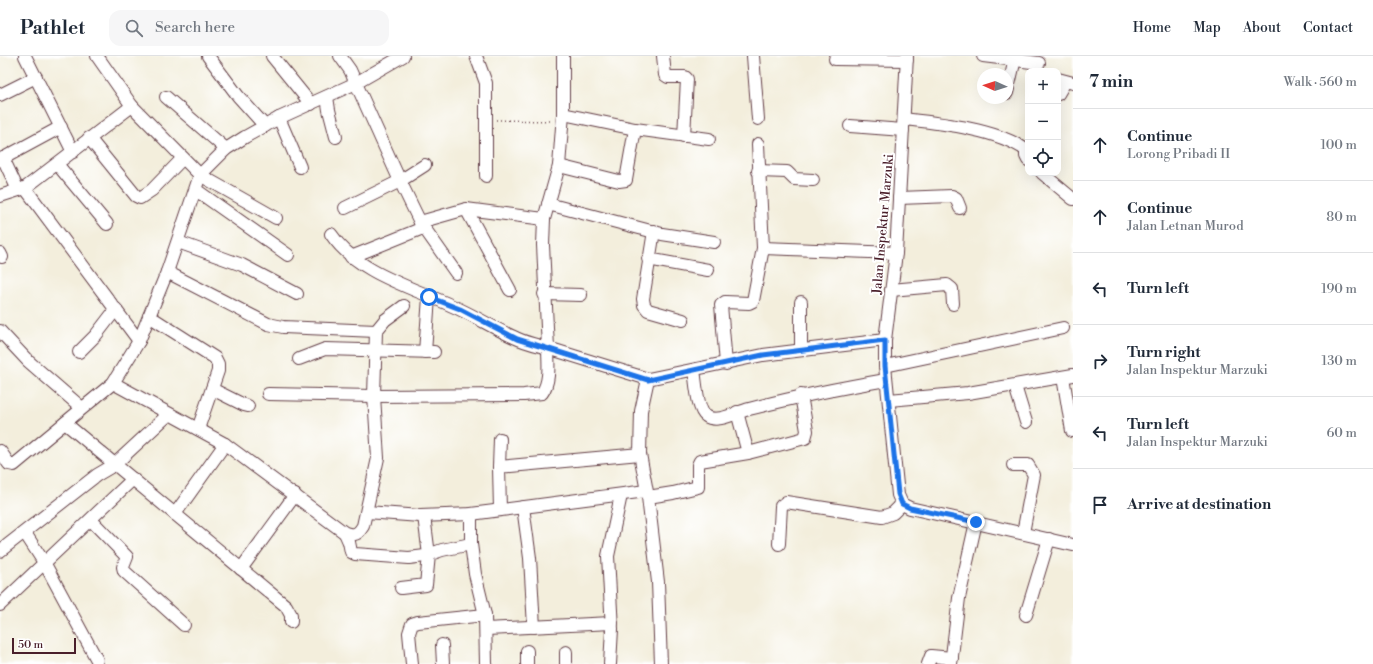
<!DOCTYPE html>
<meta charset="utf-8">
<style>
:root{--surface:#fff;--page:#f6f6f7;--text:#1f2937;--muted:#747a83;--line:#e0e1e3}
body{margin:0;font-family:"Libre Bodoni",serif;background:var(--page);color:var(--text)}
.controls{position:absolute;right:12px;top:12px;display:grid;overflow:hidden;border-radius:8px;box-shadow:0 4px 16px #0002}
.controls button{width:36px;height:36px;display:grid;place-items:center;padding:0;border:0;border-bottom:1px solid var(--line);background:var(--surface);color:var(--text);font:20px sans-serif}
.compass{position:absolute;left:977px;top:12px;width:36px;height:36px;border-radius:50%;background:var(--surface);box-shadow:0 4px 16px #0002;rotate:273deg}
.scale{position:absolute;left:12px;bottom:10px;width:64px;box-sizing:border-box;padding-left:4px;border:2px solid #4a1f2b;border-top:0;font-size:11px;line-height:14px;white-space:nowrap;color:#4a1f2b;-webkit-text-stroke:3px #fff;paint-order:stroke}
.stop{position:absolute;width:12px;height:12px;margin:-9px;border:3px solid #1a73e8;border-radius:50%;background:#fff}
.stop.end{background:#1a73e8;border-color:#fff;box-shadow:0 1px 4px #0008}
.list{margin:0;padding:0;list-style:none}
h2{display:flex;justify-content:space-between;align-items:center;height:52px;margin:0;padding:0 16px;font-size:17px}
h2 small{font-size:13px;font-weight:400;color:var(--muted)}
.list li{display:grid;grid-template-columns:26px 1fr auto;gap:12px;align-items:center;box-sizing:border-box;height:72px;padding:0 16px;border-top:1px solid var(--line)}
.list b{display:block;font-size:15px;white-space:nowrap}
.list p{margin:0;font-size:13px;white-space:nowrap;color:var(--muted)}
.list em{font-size:13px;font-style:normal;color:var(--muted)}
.icon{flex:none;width:22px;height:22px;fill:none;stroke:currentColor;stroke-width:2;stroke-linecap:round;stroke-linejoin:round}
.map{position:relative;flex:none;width:1073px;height:608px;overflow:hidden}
header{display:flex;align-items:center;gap:24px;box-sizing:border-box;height:56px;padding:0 20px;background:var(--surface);border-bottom:1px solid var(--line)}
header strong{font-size:19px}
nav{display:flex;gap:22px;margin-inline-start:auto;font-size:14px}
.search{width:280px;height:36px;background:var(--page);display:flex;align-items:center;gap:10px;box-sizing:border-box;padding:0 14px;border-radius:12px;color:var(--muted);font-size:15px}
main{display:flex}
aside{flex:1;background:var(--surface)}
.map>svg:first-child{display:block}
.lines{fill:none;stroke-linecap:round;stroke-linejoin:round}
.minor-casing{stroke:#633e46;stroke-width:14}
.path{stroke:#633e46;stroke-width:1.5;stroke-dasharray:1 3;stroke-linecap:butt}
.minor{stroke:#fff;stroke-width:12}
.route{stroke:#1a73e8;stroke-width:5}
.labels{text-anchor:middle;stroke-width:4;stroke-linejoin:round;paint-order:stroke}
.street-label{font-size:13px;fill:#4a1f2b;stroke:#fff}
</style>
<header>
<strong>Pathlet</strong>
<div class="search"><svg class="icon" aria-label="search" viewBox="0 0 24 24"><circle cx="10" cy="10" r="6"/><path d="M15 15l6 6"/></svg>Search here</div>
<nav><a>Home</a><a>Map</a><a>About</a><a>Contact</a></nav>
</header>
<main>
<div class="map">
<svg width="1073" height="608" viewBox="0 0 1073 608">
<rect width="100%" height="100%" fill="#fff"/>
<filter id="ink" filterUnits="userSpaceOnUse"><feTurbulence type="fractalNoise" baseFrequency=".025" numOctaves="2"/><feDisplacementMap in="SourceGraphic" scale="8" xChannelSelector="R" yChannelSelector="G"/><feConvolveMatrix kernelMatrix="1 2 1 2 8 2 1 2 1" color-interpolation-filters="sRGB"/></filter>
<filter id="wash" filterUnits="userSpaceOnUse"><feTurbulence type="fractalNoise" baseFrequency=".012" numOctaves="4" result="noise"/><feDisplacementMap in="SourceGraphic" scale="16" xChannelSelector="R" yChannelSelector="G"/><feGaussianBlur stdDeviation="0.9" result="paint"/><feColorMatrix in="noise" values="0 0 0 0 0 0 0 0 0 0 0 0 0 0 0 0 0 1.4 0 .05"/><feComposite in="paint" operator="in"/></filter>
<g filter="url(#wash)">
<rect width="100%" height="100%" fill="#f3eedc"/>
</g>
<g filter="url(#ink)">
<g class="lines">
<g class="minor-casing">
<g id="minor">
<path d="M25,0L73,96"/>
<path d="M97,0L132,50L200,119L276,162"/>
<path d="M208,0L238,40L265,70"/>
<path d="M272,0L311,48"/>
<path d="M340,0L350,14L400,125L420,166L456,217"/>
<path d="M476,0L486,27V120"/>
<path d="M563,0V58L559,110L544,163L543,189L548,292L648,323"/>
<path d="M663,0L665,19L668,21H685L687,23L684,80"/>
<path d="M753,0L758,63"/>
<path d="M907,0L896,197L885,284V310L898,439L902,448L910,452L1073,489"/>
<path d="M983,0L1039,7"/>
<path d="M835,3L907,4"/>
<path d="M1058,23L1073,27"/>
<path d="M1007,37L1015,3"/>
<path d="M1058,38L1065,26"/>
<path d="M0,39L36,21"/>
<path d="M166,41L226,93"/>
<path d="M327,41L329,54L336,81"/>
<path d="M132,50L25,132L139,285"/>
<path d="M563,58L635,73L709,83"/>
<path d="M279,62L300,111"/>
<path d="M904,63C939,67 997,73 1026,94V100L1028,104"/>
<path d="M850,70L903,74"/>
<path d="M89,82L136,140L140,142L152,134L183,102"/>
<path d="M758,88L763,192L896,197"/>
<path d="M3,102L18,134"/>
<path d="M0,104L61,71"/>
<path d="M57,108L107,168"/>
<path d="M559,110L619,125L626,124L635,73"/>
<path d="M758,115L787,116L794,123L813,124"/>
<path d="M1042,117L1073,143"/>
<path d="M196,134L288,199"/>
<path d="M0,140L25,132"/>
<path d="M899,142L952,140L956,142L960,152"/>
<path d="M548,148L662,178L714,186"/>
<path d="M345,152L400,125L425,109"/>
<path d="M466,153L510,234"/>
<path d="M420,166L466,153L544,163"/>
<path d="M654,175L643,243L644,249L648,254L683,264"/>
<path d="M178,186L242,209L297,238"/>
<path d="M0,197L2,201"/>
<path d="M351,201L423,172"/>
<path d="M648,203L708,214"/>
<path d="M167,216L268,268L283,271L376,275"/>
<path d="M891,234L947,229L952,233L953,248"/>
<path d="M544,238L581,239"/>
<path d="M149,260L215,302L218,308V315L198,373"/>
<path d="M0,275L28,305L82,352"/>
<path d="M801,294V246"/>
<path d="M79,296L96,279L116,253"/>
<path d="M425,296L429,241"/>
<path d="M299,303L325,293L434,296"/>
<path d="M726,308L721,249L725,246L749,247L753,245L763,192"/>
<path d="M885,310L1063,272"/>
<path d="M694,314C696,325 697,354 706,360C717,368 737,356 749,353C795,341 840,332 886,324"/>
<path d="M1063,321L1072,375"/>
<path d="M113,327L225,388L345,477C355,480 358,478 363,470L378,402L374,340L376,275L385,264L404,250"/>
<path d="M1015,330L1026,366"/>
<path d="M212,333L244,349L248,350"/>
<path d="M268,338L374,340L524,339L542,337C551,325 548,305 548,292C537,289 526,287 516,282C497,274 480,263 461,254C419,233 358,219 331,178"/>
<path d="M889,344L968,337L1073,319"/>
<path d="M737,356L748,397"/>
<path d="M65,367L286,550L291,559V566"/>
<path d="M0,395L9,408L14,409L113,327L139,285L167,216L200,119L226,93L245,81L279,62L356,27L403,0"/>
<path d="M1013,409H1028L1034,419L1023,477"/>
<path d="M499,411L500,383"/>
<path d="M648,441L673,437L698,431V409L700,405L748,397L805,382L807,375L801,339"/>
<path d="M523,451L530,502L534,571"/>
<path d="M500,454L499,411L640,398"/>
<path d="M367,456L420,460L471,458L646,435"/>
<path d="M175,458L225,388"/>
<path d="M471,458V488L475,518L485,559L486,608"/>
<path d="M91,464L127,501L123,511L124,515L184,569"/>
<path d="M25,477L45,508L97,604"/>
<path d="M345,477L349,486L351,496L355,498L409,502L425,500L442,494L471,488"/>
<path d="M779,488L781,450L786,446L882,461L893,457L902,448"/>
<path d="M0,495L97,419L114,409L169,358"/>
<path d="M241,513L295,439"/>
<path d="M401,532L426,529L429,499L424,460"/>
<path d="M0,549L133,423"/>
<path d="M1026,559L1049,483"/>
<path d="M486,573L612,567"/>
<path d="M442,589L443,608"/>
<path d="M412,608L409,577L412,568L418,566L485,559"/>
<path d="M527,608V595"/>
<path d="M566,608V596"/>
<path d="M610,608L612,573L608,500L621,439"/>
<path d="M661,608L658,526L648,441L640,398L641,355L648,323L763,299L885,284"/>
<path d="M928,608L931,600L952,602"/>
<path d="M951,608L959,542L976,466"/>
</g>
</g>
<path class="path" d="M496,64L552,65"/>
<use href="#minor" class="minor"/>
</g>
</g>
<g class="lines" filter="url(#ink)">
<path class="route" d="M429,241L460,253L517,283L648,324L763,299L885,284V310L898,438L902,448L910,452L976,466"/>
</g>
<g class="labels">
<g class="street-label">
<text transform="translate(882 168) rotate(-85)" y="5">Jalan Inspektur Marzuki</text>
</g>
</g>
</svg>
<div class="controls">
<button>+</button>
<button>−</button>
<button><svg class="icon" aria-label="locate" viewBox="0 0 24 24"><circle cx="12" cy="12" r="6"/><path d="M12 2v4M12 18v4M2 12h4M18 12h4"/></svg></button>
</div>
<svg class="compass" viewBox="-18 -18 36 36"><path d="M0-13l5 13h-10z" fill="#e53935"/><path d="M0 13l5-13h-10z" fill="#747a83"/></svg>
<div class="scale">50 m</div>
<div class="stop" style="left:429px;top:241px"></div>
<div class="stop end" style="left:976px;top:466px"></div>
</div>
<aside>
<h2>7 min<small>Walk · 560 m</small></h2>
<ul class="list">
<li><svg class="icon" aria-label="ahead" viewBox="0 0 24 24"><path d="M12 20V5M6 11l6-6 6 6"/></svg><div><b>Continue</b><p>Lorong Pribadi II</p></div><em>100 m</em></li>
<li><svg class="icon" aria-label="ahead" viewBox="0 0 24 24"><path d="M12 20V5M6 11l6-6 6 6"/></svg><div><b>Continue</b><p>Jalan Letnan Murod</p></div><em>80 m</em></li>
<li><svg class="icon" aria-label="left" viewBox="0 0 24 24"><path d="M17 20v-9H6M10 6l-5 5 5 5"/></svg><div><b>Turn left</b></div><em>190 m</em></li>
<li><svg class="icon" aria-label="right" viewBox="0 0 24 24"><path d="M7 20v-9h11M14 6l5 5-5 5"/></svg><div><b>Turn right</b><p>Jalan Inspektur Marzuki</p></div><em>130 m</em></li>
<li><svg class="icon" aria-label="left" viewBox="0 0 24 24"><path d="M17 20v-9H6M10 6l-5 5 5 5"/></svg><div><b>Turn left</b><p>Jalan Inspektur Marzuki</p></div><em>60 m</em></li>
<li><svg class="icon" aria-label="arrive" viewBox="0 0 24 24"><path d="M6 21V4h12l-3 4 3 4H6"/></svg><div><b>Arrive at destination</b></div></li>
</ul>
</aside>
</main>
